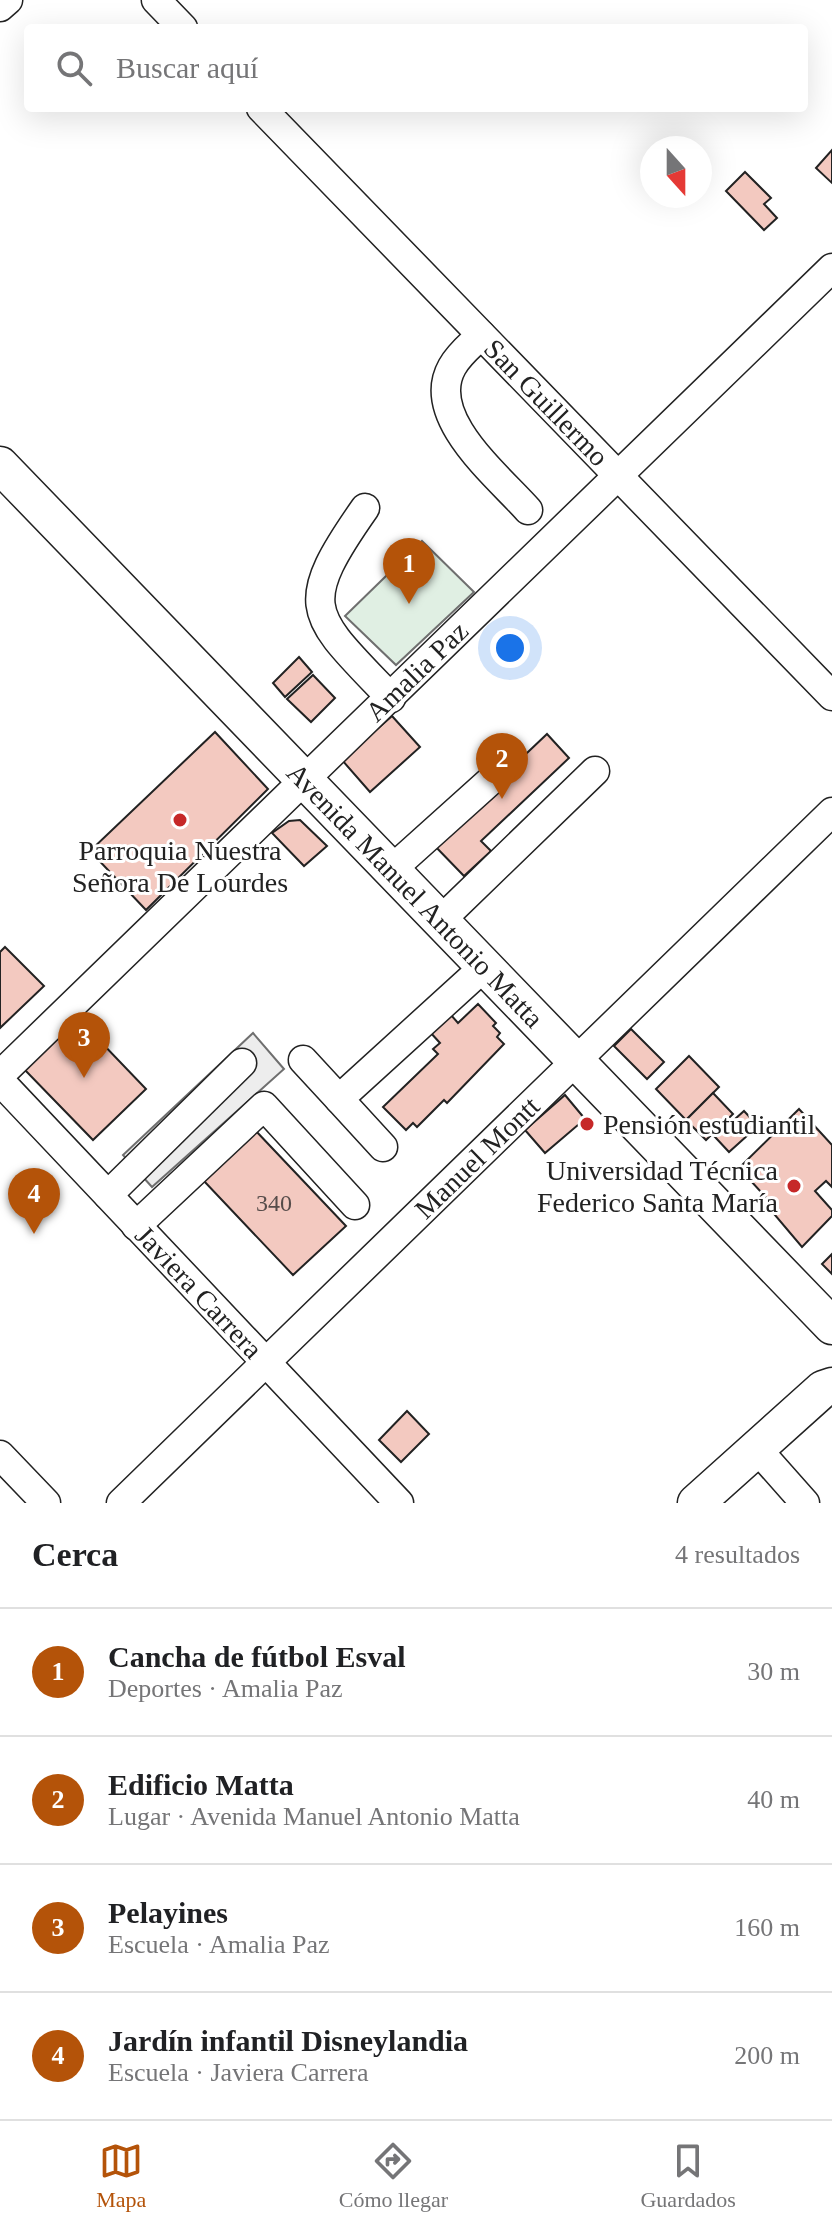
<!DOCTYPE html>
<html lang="es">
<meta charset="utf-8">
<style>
:root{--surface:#fff;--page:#f6f6f6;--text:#202124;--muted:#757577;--line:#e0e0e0;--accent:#b45309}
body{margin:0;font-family:Georgia,serif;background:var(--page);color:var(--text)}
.compass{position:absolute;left:640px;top:136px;width:72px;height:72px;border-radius:50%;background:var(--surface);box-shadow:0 8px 32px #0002;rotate:159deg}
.you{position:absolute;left:510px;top:648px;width:28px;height:28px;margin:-20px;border:6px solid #fff;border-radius:50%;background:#1a73e8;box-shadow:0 0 0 12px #1a73e833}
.badge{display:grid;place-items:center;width:52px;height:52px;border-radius:50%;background:var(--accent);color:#fff;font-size:26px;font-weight:700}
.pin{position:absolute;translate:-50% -66px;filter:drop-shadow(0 2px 4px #0008)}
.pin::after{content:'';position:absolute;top:42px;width:28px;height:24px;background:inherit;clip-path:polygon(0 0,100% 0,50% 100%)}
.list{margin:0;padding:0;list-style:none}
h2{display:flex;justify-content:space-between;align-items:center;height:104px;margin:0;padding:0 32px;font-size:34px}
h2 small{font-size:26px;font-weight:400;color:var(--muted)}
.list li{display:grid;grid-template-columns:52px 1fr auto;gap:24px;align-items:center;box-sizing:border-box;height:128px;padding:0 32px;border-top:2px solid var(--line)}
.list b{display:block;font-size:30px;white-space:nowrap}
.list p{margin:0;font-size:26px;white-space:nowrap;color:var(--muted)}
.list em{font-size:26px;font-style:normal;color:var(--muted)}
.icon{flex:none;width:44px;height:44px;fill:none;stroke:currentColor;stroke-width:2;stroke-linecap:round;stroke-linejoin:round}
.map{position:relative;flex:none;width:832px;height:1503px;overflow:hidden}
.search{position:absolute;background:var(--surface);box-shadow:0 8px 32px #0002;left:24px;right:24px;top:24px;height:88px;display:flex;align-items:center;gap:20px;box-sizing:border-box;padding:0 28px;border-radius:8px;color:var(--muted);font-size:30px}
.sheet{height:616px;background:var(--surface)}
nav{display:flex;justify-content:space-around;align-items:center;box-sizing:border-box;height:112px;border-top:2px solid var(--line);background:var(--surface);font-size:22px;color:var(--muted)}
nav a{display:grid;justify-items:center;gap:4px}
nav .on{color:var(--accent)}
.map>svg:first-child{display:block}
.green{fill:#e0efe3;stroke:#6f6f6f;stroke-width:2}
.parking{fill:#ededed;stroke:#6f6f6f;stroke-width:2}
.building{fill:#f3c9c0;stroke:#222;stroke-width:2}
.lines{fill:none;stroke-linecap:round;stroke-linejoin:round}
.minor-casing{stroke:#222;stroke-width:31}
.major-casing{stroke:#222;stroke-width:39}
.minor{stroke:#fff;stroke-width:28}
.major{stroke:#fff;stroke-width:36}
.poi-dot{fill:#c62828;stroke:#fff;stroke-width:3}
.labels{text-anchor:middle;stroke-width:6;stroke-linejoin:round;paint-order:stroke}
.number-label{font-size:24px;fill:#564c4a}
.street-label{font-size:28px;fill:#222;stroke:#fff}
.poi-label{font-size:28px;fill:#222;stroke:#fff}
</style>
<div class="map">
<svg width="832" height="1503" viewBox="0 0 832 1503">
<rect width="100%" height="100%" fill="#fff"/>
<path class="green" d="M422,541L474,592L396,665L345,616Z"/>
<path class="parking" d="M253,1033L284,1069L152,1187L123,1155Z"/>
<g class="building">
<path d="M832,150V183L816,168Z"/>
<path d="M745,172L771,198L764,204L777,218L764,230L726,191Z"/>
<path d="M299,657L312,672L285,697L273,683Z"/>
<path d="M313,675L335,698L311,722L287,699Z"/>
<path d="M392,716L420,747L370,792L342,760Z"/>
<path d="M215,732L268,789L146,910L90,851Z"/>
<path d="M547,734L569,758L481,841L491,851L464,876L432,843Z"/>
<path d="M300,820L327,846L304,866L272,833L289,821Z"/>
<path d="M5,947L44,986L0,1028V952Z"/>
<path d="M478,1004L496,1023L493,1026L500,1033L497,1037L504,1044L447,1103L444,1100L417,1127L413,1123L406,1130L383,1107L438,1054L433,1049L440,1043L430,1032L451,1015L458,1023Z"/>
<path d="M76,1016L146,1089L93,1140L23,1068Z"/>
<path d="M631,1029L664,1062L647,1079L614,1046Z"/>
<path d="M689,1056L719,1087L686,1120L656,1089Z"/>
<path d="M713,1093L733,1114L706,1140L686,1120Z"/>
<path d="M565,1095L585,1119L545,1153L525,1130Z"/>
<path d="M799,1109L832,1145V1187L826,1181L815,1191L832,1210V1216L802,1247L769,1208L772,1204L739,1168Z"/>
<path d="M744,1111L758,1126L729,1152L715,1137Z"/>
<path d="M255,1130L346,1226L293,1275L203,1180Z"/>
<path d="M832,1254V1274L822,1264Z"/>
<path d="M407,1411L429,1434L401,1462L379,1440Z"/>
</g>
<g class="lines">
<g class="minor-casing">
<g id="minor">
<path d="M156,0L183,28"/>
<path d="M0,7L8,0"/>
<path id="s1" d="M261,108L832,696"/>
<path d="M481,335C471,345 459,354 452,367C424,417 498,476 528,510"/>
<path d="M365,508C294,609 311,614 391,698"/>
<path d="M390,871L509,764"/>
<path d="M440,921L595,771"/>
<path d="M303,1060L339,1099"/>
<path id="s2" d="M0,1075L832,268"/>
<path id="s3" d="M0,1081L399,1503"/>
<path d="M383,1147L339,1099L484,967"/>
<path d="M108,1195L242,1063"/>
<path d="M136,1226L264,1106L355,1205"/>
<path d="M758,1450L805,1503"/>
<path d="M0,1455L46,1503"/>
<path id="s4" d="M121,1503L832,812"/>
</g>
</g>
<g class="major-casing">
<g id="major">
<path id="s5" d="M0,465L832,1326"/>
<path d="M696,1503L823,1389L832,1386"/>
</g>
</g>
<use href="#minor" class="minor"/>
<use href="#major" class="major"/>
</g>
<g class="poi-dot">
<circle cx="180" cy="820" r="8"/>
<circle cx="587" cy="1124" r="8"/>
<circle cx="794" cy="1186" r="8"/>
</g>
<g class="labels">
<g class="number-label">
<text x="274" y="1211">340</text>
</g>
<g class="street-label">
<text dy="10" stroke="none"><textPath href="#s1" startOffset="410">San Guillermo</textPath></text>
<text dy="10" stroke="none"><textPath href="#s2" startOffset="580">Amalia Paz</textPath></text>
<text dy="10" stroke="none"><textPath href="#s5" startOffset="598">Avenida Manuel Antonio Matta</textPath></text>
<text dy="10" stroke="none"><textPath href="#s4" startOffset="496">Manuel Montt</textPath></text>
<text dy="10" stroke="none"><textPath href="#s3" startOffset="290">Javiera Carrera</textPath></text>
</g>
<g class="poi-label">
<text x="180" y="860">Parroquia Nuestra<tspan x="180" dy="32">Señora De Lourdes</tspan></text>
<text x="603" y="1134" text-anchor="start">Pensión estudiantil</text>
<text x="778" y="1180" text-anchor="end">Universidad Técnica<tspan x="778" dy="32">Federico Santa María</tspan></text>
</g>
</g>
</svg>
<svg class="compass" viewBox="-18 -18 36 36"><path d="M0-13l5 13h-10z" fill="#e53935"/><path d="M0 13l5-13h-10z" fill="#757577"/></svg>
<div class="you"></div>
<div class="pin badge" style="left:409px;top:604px">1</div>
<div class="pin badge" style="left:502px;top:799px">2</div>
<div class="pin badge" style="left:84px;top:1078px">3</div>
<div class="pin badge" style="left:34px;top:1234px">4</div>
<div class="search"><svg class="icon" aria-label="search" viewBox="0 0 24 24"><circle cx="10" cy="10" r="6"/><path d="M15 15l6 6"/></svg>Buscar aquí</div>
</div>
<section class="sheet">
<h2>Cerca<small>4 resultados</small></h2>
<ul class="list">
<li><span class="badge">1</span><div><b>Cancha de fútbol Esval</b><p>Deportes · Amalia Paz</p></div><em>30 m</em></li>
<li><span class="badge">2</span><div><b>Edificio Matta</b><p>Lugar · Avenida Manuel Antonio Matta</p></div><em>40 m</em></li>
<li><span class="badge">3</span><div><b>Pelayines</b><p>Escuela · Amalia Paz</p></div><em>160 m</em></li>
<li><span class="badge">4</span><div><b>Jardín infantil Disneylandia</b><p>Escuela · Javiera Carrera</p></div><em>200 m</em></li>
</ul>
</section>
<nav>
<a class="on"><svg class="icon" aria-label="map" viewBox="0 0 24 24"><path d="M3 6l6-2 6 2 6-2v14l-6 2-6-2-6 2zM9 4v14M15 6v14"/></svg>Mapa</a>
<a><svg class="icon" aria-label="directions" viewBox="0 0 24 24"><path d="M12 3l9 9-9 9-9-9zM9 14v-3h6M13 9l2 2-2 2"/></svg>Cómo llegar</a>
<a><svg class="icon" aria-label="saved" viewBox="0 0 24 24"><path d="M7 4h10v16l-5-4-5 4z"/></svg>Guardados</a>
</nav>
